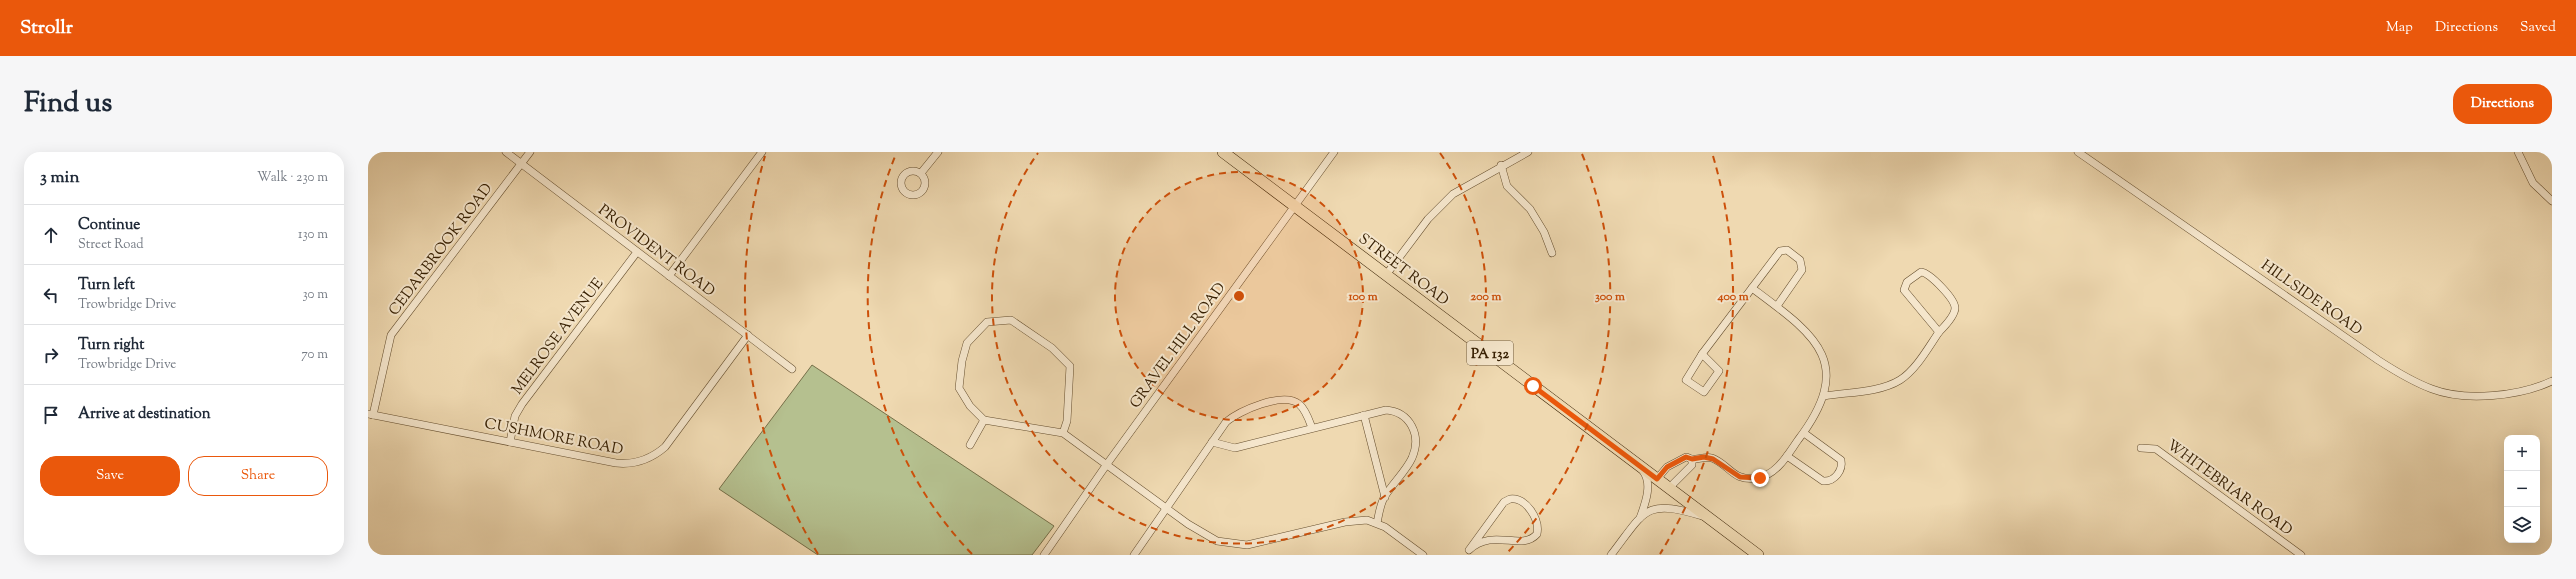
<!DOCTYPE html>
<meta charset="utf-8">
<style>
:root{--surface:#fff;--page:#f6f6f7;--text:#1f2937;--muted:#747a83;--line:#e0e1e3;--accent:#ea580c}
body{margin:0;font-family:"Sorts Mill Goudy",serif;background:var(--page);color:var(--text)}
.controls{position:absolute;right:12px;bottom:12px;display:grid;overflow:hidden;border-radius:8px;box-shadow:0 4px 16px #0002}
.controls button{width:36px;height:36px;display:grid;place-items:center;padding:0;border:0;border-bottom:1px solid var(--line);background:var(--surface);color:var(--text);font:20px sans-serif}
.stop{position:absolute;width:12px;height:12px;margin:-9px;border:3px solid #ea580c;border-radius:50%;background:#fff}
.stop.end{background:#ea580c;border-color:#fff;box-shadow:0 1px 4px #0008}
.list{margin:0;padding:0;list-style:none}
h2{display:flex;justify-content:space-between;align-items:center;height:52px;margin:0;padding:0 16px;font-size:17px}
h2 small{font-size:13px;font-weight:400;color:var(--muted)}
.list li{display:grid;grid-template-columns:26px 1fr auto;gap:12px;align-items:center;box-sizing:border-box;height:60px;padding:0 16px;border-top:1px solid var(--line)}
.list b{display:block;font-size:15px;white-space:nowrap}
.list p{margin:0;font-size:13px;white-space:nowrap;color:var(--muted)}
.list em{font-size:13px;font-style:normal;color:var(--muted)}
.actions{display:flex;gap:8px;padding:12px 16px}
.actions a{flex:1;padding:9px 0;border:1px solid var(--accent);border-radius:16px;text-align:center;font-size:14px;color:var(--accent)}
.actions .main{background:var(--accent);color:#fff}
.icon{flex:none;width:22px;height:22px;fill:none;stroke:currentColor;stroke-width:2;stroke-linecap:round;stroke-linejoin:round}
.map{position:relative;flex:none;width:2184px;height:403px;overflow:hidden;border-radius:16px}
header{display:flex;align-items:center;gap:24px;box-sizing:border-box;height:56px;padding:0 20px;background:var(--accent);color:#fff}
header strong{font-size:19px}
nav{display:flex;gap:22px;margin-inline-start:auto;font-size:14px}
.intro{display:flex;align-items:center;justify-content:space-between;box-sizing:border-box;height:96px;padding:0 24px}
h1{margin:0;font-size:28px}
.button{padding:10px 18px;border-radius:16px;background:var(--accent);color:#fff;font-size:14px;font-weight:700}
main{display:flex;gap:24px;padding:0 24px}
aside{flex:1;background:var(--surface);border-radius:16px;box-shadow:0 4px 16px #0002}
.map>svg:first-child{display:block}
.green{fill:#b5c08f;stroke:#756f48}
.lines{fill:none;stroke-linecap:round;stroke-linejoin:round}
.street-casing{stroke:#644d2d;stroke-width:8}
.primary-casing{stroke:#351e01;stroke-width:12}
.street{stroke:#f5e6cc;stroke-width:7}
.primary{stroke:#efd9b1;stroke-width:11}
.route{stroke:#ea580c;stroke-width:5}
.ring{fill:none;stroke:#cd500a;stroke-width:2;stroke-dasharray:7 5}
.labels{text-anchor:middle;stroke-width:4;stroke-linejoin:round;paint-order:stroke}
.shield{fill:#f5e6cc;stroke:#6f5a3e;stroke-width:1}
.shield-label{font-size:14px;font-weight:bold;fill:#351e01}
.street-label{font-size:15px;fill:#351e01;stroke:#f5e6cc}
.centre{fill:#cd500a;stroke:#f5e6cc;stroke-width:2}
.ring-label{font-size:12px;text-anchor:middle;font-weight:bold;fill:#cd500a;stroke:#f5e6cc;stroke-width:4;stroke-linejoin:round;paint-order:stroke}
</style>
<header>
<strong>Strollr</strong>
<nav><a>Map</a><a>Directions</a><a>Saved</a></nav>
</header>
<div class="intro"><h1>Find us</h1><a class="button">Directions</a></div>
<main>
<aside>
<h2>3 min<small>Walk · 230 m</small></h2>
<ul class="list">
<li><svg class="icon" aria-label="ahead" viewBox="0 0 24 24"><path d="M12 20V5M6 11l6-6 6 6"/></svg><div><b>Continue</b><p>Street Road</p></div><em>130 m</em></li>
<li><svg class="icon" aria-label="left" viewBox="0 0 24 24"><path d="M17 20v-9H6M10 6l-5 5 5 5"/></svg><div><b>Turn left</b><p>Trowbridge Drive</p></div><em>30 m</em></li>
<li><svg class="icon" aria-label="right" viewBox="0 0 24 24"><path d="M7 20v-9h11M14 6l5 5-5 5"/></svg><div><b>Turn right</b><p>Trowbridge Drive</p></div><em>70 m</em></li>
<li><svg class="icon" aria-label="arrive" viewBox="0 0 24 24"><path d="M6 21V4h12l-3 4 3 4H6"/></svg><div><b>Arrive at destination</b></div></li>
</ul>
<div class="actions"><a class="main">Save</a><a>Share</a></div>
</aside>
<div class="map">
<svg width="2184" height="403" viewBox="0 0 2184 403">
<rect width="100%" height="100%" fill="#efd9b1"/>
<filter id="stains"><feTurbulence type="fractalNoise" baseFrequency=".005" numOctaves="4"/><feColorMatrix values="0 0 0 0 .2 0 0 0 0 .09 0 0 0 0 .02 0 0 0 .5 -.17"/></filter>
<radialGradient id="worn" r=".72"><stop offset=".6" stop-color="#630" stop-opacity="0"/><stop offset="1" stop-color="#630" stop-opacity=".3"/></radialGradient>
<path class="green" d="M444,213L686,374L664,403H450L351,337Z"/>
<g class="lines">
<g class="street-casing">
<g id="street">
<path d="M138,0L424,217"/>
<path d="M1710,0L2010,208C2027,219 2045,230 2064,237C2098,250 2152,244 2184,229"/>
<path d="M2150,0L2165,31L2184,49"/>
<path d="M1133,13L1139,34L1162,57L1176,80L1184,101"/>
<circle cx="545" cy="31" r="12"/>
<path d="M553,21L570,0"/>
<path d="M1553,120C1562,121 1587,147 1587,156C1587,164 1576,175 1571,180L1536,138L1539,130Z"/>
<path d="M1018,123L1060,67L1085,42L1160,0"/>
<path d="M301,124L394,0"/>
<path d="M1334,202L1412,99L1419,98L1432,108L1434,118L1409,154"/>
<path d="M1334,202L1351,219L1336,240L1318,228Z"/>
<path d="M1456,244C1479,240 1511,241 1532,228C1548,218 1560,196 1571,180"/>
<path d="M0,262L248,311C267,313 283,307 297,295L380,183"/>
<path d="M5,263L23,183L162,0"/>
<path d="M996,263L1017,345"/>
<path d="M695,281L699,269L702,214L684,196L643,168L619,170L599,191L594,209L591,236L602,254L616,268L695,281L820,372L849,389L879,393L977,370L999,368L1017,375L1055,403"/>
<path d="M142,290L147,264L154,252L269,100"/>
<path d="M844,290L867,296L1018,258C1042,260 1054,283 1044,306C1038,319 1025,331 1017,344C1012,352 1011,362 1009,371"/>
<path d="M602,293L616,268"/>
<path d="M1773,296L1788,297L1933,403"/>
<path d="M1419,304L1455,329C1467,330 1475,318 1473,308L1436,281"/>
<path d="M1289,327L1299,315L1318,305C1320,305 1321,306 1323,307C1329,308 1337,304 1344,306C1362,313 1365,330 1389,326C1409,323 1420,302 1430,288C1489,210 1447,183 1384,136"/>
<path d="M1301,336L1324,313V307"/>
<path d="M1142,347C1158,345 1172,367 1169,382C1153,400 1126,375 1101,398L1136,350Z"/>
<path d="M1272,366C1277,352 1285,332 1275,319"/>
<path d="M676,403L739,312L966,0"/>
<path d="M766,403L858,270C871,259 915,239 931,252C938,258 941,268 944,276"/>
<path d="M1243,403C1277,359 1276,346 1334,364"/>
</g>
</g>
<g class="primary-casing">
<path id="primary" d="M855,0L1390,403"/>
</g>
<use href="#street" class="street"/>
<use href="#primary" class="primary"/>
</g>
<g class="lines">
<path class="route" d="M1165,234L1289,327L1299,315L1318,305L1324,307L1336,305L1345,307L1372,325L1392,326"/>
</g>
<circle cx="871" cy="144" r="124" fill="#cd500a" fill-opacity=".12"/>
<g class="ring">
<circle cx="871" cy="144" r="124"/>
<path d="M1072 1A247 247 0 1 1 670 1"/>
<path d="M604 402A371 371 0 0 1 528 2M1214 2A371 371 0 0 1 1138 402"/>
<path d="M450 402A494 494 0 0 1 397 4M1345 4A494 494 0 0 1 1292 402"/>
</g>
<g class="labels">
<rect class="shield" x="1099" y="189" width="46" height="24" rx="3"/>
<g class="shield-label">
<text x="1122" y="206">PA 132</text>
</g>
<g class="street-label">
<text transform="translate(72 97) rotate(-53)" y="5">CEDARBROOK ROAD</text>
<text transform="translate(289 98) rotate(37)" y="5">PROVIDENT ROAD</text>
<text transform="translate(1036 117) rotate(37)" y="5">STREET ROAD</text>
<text transform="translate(1944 145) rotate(35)" y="5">HILLSIDE ROAD</text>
<text transform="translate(189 184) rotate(-53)" y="5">MELROSE AVENUE</text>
<text transform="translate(809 193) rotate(-54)" y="5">GRAVEL HILL ROAD</text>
<text transform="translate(186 284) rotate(11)" y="5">CUSHMORE ROAD</text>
<text transform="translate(1862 335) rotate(36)" y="5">WHITEBRIAR ROAD</text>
</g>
</g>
<circle cx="871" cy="144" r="6" class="centre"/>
<g class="ring-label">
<text x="995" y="148">100 m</text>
<text x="1118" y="148">200 m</text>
<text x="1242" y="148">300 m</text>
<text x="1365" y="148">400 m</text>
</g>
<rect width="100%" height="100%" filter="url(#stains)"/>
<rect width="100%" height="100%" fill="url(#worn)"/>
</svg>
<div class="controls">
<button>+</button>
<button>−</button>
<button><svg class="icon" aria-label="layers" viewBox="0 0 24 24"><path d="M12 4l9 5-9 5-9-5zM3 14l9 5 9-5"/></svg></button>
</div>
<div class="stop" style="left:1165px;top:234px"></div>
<div class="stop end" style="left:1392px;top:326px"></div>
</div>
</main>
